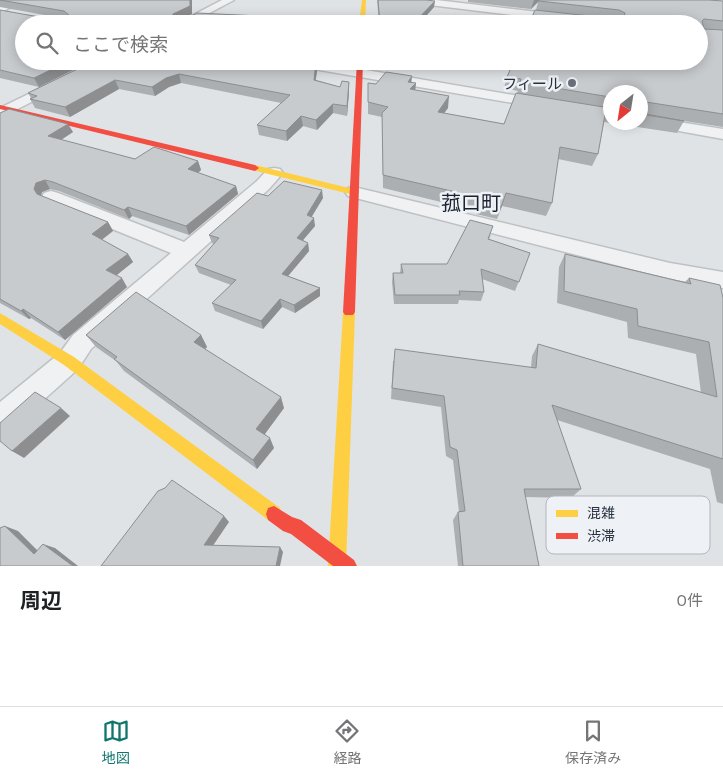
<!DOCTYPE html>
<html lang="ja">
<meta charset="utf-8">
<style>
:root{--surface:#fff;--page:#f6f6f6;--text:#202124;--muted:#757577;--line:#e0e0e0;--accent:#0f766e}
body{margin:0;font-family:Commissioner,"Noto Sans JP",sans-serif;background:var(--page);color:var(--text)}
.compass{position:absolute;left:603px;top:85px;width:45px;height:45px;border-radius:50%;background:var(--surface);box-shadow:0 2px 12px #0003;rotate:210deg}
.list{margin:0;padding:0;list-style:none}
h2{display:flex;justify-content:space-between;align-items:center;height:65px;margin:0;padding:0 20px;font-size:21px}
h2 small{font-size:16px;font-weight:400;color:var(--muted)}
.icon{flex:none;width:28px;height:28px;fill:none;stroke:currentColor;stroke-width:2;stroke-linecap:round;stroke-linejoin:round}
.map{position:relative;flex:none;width:723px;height:566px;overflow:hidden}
.search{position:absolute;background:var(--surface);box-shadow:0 2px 12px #0003;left:15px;right:15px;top:15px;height:55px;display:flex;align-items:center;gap:12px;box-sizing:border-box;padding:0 18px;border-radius:28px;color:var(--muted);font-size:19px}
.sheet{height:140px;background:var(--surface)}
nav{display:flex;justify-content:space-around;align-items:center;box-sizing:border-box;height:70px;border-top:1px solid var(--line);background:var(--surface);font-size:14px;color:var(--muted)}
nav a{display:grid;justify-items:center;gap:2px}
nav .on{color:var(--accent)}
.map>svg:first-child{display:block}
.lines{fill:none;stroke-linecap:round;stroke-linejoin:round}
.street-casing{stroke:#bec1c4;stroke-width:3}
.street{fill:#f0f1f2;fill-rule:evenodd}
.slow{fill:#ffcf43;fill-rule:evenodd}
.jam{fill:#f24e42;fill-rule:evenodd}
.wall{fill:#acafb1;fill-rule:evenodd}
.shaded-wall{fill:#8c8e90}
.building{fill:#c8cbce;stroke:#8c8e90}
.poi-dot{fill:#686f79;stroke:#eef1f5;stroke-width:2}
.labels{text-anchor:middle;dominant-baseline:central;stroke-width:5;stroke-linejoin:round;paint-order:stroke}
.far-poi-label{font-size:15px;fill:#27313f;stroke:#eef1f5;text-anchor:end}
.quarter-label{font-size:20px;fill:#1a222f;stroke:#eef1f5}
.key{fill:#eef1f5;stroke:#b2b7be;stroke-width:1}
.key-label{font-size:14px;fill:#27313f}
</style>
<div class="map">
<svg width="723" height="566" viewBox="0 0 723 566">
<rect width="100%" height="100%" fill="#e0e3e6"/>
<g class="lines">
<g class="street-casing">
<g id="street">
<polygon points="12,0 24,0 0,13 0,6"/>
<polygon points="222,0 234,0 189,24 176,24"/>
<polygon points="408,0 436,0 615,21 620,24 587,24 413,3"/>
<polygon points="96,61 112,61 0,118 0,108"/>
<polygon points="284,61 313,61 543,100 550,104 543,108 290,65"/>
<polygon points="640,116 723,129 723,139 635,123 640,122"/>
<polygon points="274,168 280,169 283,173 269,189 91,349 78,369 10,430 0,434 0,402 60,353 73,335 171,253 44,201 42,197 44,193 51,191 58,193 184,242 257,181 268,169"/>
<polygon points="354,187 670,263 723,272 723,288 670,279 348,196 345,192 348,188"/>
</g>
</g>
<use href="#street" class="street"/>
<g class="slow">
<polygon points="362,0 366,0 365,24 359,24"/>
<polygon points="255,165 357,190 359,192 354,195 252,170 251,168"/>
<polygon points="349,307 353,309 355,312 346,566 328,566 343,312 345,309"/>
<polygon points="0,313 74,357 280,508 282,514 280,520 274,522 268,520 64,365 0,324"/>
</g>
<g class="jam">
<polygon points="357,61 363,61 355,312 353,315 345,315 343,312"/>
<polygon points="0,105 255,165 259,168 255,171 0,109"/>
<polygon points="274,506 292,517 301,520 354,560 357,566 333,566 291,534 283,531 268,520 266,514 268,508"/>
</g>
</g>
<g class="wall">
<polygon points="0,0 192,14 184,18 323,19 24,24 91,61 39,87 0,78 0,10 45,18 61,18 0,7"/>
<polygon points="377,0 426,0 434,7 419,24 379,24"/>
<path d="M 468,0 L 709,0 L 723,1 L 723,127 L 684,121 L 677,133 L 604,122 L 598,154 L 592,166 L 558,159 L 552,203 L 546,216 L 502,206 L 497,219 L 476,214 L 477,211 L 470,209 L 383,188 L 382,117 L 368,114 L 368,83 L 376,84 L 412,82 L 415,90 L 448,108 L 444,113 L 504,124 L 518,91 L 504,88 L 507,77 L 529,24 L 536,10 L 538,2 L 531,9 L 468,2 ZM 610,92 L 640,92 L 640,122 L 610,122 Z"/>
<polygon points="94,61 317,71 316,80 340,87 349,82 349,92 347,116 333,113 317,130 303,126 287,141 259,135 257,125 281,103 181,83 169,87 155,96 119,89 70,117 35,108 30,99 31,98 28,93"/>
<polygon points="0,113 73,132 61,140 135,159 198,161 201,170 198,173 236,186 238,194 189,235 132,216 129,219 59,191 50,189 42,192 41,196 108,222 113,231 102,240 128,254 133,262 116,275 127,287 65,340 31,318 29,319 0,303"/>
<polygon points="268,196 323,198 311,217 315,226 303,240 308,243 309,251 288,276 320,288 320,296 295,313 282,307 263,329 215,311 212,303 231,285 199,273 195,265 214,244 212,243 209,235"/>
<polygon points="491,235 489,239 530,253 515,291 482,279 484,292 481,301 459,300 458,304 394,304 392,282 393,273 400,273 401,264 447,264"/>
<polygon points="565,254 685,282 689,278 723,298 723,504 717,502 710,469 557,420 581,489 571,498 525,497 539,566 458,566 453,520 458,512 459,512 453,460 446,456 441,407 391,399 393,361 531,367 532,356 538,344 701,393 696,354 628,338 627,322 557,303 559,267"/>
<polygon points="86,335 201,335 207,347 205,349 284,408 265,434 274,448 257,469 124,371 116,361 96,347"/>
</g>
<g class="shaded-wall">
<polygon points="190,0 192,0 192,14 175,22 172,17 173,14"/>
<polygon points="534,0 540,0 531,9"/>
<polygon points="435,1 434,7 419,24 413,24"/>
<polygon points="69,61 91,61 39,87 34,78"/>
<polygon points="316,63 317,71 314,89 314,80"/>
<polygon points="179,74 181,83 169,87 155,96 152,87 166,78"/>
<polygon points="412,76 411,87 416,83 415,94 409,100 408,82"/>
<polygon points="115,80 119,89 70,117 65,107"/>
<polygon points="349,82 349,92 347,116 347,106"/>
<polygon points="449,96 448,108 436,124 438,112"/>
<polygon points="333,104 333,113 317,130 316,120"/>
<polygon points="301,116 303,126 287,141 286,131"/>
<polygon points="68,124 73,132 53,145 48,136"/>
<polygon points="198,161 201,170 191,178 188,169"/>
<polygon points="45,180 50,189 42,192 40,198 34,189 36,183"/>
<polygon points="236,186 238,194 189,235 186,226"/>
<polygon points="322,190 323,198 308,223 307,215"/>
<polygon points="506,193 502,206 497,219 501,207"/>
<polygon points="128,207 132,216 129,219 124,210"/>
<polygon points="314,218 315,226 298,246 297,238"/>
<polygon points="108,222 113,231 97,243 92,234"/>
<polygon points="308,243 309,251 283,282 282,274"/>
<polygon points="128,254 133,262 112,279 106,270"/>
<polygon points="122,278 127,287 65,340 58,332"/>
<polygon points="320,288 320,296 295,313 294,305"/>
<polygon points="280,299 282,307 263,329 261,321"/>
<polygon points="23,309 31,318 29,319 21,311"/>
<polygon points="201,335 207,347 200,354 194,342"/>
<polygon points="281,397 284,408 261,439 256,429"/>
<polygon points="61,408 70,416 24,458 12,451"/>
<polygon points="270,438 274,448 257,469 253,460"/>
<polygon points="224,516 229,522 210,550 204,545"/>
<polygon points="5,526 18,531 46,559 34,554"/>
<polygon points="43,544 55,548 78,566 73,566"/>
<polygon points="280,547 283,552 280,566 276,566"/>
</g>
<g class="building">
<polygon points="0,0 190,0 190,6 173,14 172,17 187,18 197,13 323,19 322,24 24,24 24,61 69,61 34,78 0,70 0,10 45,18 68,18 70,16 64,11"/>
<polygon points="378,0 426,0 435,1 413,24 380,24"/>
<polygon points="539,0 709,0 723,1 723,21 704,19 702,21 704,29 723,30 723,114 646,102 644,109 640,110 640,92 610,92 610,97 520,82 521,79 507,77 514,61 699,61 699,24 529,24 535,10 590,16 624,16 625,13 619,10 539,1"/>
<polygon points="94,61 308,61 316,63 314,80 340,87 342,81 349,82 347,106 333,104 316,120 301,116 286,131 257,125 290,95 179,74 166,78 152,87 115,80 65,107 30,99 37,96 28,93"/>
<polygon points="386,72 412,76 408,82 416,83 410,89 449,96 438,112 504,124 516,93 610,108 610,110 606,109 598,154 560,147 552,203 506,193 501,207 479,202 480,199 473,196 383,175 382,113 388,107 368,102 368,83 376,84"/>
<polygon points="9,109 68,124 48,136 135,159 154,147 198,161 188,169 236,186 186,226 128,207 124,210 53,182 45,180 36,183 34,189 37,194 108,222 92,234 128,254 106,270 122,278 58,332 23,309 21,311 0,299 0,113"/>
<polygon points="640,113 684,121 640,114"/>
<polygon points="284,181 322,190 307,215 314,218 297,238 308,243 282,274 320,288 294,305 280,299 261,321 212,303 236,280 195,265 219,238 209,235 257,193 268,196"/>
<polygon points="470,220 493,226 488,239 530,253 519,282 481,269 484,292 459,291 460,295 395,295 393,273 403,273 401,264 447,264"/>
<polygon points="565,254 691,284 689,278 720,285 723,298 723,459 552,405 581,489 524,489 539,566 463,566 458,512 465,511 457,450 450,447 444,396 392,388 395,349 536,368 538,344 717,397 709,342 638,326 637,309 564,291"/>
<polygon points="136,292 201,335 194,342 281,397 256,429 270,438 253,460 114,359 117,357 86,335"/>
<polygon points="35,392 61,408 12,451 0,441 0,423"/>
<polygon points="172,480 224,516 204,545 280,547 276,566 101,566 158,491 165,488"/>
<polygon points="5,526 34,554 43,544 73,566 0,566 0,528"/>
</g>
<circle class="poi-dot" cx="572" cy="83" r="5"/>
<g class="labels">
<g class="far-poi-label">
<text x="562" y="83">フィール</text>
</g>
<g class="quarter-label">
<text x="471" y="202">菰口町</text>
</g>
</g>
<rect x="546" y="496" width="164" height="58" rx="8" class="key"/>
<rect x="556" y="510" width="22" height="7" fill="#ffcf43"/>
<rect x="556" y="533" width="22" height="6" fill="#f24e42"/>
<g class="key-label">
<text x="587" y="518">混雑</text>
<text x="587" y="541">渋滞</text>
</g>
</svg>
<svg class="compass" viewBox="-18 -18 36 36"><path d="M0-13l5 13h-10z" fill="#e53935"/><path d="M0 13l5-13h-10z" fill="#757577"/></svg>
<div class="search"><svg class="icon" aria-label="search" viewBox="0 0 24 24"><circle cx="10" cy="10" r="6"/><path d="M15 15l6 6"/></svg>ここで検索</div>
</div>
<section class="sheet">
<h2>周辺<small>0件</small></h2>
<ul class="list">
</ul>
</section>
<nav>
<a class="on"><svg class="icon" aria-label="map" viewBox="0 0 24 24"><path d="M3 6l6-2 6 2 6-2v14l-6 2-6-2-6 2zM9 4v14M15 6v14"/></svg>地図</a>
<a><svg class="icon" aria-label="directions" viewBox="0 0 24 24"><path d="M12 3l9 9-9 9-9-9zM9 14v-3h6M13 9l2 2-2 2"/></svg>経路</a>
<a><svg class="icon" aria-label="saved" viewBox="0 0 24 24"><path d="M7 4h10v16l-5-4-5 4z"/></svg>保存済み</a>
</nav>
